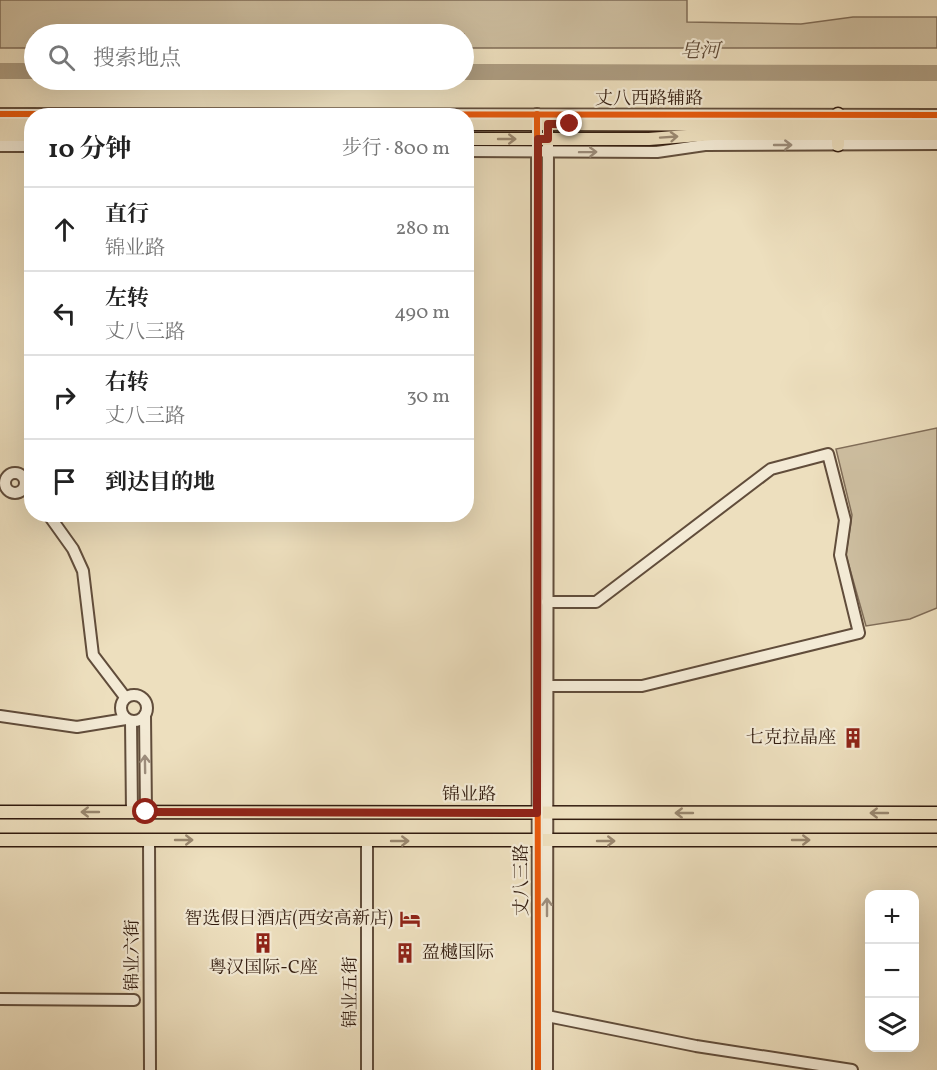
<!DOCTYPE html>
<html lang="zh">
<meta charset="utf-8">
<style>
:root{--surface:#fff;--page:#f2f2f2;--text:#222;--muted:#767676;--line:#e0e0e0}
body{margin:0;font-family:Vollkorn,"Noto Serif SC",serif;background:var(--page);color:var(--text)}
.controls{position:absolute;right:18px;bottom:18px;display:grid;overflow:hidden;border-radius:12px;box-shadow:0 6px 24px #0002}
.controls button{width:54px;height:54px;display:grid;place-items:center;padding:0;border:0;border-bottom:2px solid var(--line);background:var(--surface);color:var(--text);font:30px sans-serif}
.stop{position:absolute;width:18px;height:18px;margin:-14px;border:4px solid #8f2418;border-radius:50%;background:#fff}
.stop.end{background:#8f2418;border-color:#fff;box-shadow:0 2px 6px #0008}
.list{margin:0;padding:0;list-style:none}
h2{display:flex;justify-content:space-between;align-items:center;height:78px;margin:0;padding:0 24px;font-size:26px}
h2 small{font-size:20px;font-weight:400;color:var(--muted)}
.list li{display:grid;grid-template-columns:39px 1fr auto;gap:18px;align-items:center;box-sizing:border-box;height:84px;padding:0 24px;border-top:2px solid var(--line)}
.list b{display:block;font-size:22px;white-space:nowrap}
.list p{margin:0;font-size:20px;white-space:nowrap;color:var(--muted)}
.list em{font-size:20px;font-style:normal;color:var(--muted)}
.icon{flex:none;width:33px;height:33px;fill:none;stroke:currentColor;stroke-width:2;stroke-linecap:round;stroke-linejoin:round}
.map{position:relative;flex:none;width:937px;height:1070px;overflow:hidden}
.search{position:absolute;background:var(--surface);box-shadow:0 6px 24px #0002;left:24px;top:24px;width:450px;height:66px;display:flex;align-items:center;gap:15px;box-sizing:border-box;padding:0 21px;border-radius:33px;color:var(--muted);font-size:22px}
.panel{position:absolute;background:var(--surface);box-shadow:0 6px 24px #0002;left:24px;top:108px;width:450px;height:414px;border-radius:24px}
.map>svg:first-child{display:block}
.green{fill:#cdbea0;stroke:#806d58;stroke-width:1.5}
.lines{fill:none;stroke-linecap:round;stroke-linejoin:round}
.river{stroke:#ad9d82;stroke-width:16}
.minor-casing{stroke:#614d3b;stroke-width:14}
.major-casing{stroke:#321c0f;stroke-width:15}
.minor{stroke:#f3ead5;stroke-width:10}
.major{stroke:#eddfbe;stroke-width:12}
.cycleway-casing{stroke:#f3ead5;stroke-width:10}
.cycleway{stroke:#e8590c;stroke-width:6}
.oneway{stroke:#99876f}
.oneway2{stroke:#9c8d7c}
.route{stroke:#8f2418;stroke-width:8}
.labels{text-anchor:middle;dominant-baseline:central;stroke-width:4.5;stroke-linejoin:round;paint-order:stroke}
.street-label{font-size:18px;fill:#321c0f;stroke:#f3ead5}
.poi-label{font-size:18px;fill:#321c0f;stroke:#f3ead5;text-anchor:end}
.water-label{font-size:20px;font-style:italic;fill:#5d4937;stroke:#f3ead5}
</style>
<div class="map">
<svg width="937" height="1070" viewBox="0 0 937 1070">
<rect width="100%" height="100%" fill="#eddfbe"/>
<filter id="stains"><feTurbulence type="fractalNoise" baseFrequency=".00333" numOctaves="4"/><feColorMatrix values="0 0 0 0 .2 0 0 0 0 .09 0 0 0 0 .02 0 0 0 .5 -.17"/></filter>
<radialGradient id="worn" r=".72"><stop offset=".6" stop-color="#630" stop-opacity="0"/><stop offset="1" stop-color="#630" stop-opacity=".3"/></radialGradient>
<g class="green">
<polygon points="0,0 687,0 687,22 801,24 853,17 937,17 937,48 464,48 464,34 34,34 34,48 0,48"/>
<polygon points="937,428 937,608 910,619 866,626 846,555 852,515 836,449"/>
</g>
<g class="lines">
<g class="river">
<polyline points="0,71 34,71"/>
<polyline points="464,72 937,73"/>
</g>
<g class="minor-casing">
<g id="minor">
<polyline points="0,114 937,115"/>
<polyline points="537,114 538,1070"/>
<polyline points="0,146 32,146"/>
<polyline points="466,151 657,152 705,145 937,144"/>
<circle cx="15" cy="483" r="10"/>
<polyline points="48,514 73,549 83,571 93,655 125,697"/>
<polyline points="547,602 596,602 771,469 828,454 845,520 840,555 859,633 642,686 548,686"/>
<circle cx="134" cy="708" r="13"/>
<polyline points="145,715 146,812"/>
<polyline points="0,716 77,727 126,719"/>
<polyline points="131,721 132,812"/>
<polyline points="149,840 150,1070"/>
<polyline points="0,999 134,1000"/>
<polyline points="547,1016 696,1046 852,1070"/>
<polyline points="367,1070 367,841"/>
<polyline points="547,1070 548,124"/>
</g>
</g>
<g class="major-casing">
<g id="major">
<polyline points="466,124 937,125"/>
<polyline points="0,125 32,125"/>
<polyline points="0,135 32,135"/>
<polyline points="466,139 649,139 713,134 937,134"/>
<polyline points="838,145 838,114"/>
<polyline points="0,812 937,813"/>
<polyline points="0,840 937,840"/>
</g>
</g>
<use href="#minor" class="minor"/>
<use href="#major" class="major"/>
<g class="cycleway-casing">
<g id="cycleway">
<polyline points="0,114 937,115"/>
<polyline points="537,114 538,1070"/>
</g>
</g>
<use href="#cycleway" class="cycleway"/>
</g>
<defs><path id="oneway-shaft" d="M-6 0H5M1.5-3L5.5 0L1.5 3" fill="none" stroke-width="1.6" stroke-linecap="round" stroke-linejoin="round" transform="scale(1.5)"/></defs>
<g class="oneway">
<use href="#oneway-shaft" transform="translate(669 137) rotate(-4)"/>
<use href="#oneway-shaft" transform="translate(507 139)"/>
<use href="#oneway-shaft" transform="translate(90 812) rotate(180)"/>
<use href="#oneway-shaft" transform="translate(684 813) rotate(180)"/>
<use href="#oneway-shaft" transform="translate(879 813) rotate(180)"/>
<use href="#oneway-shaft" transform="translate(184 840)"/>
<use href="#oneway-shaft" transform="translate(801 840)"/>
<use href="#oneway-shaft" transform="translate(400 841)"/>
<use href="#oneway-shaft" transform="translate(606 841)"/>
</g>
<g class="oneway2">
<use href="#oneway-shaft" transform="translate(783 145)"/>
<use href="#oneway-shaft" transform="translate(588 152) rotate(-1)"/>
<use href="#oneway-shaft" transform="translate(145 764) rotate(-91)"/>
<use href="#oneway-shaft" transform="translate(547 907) rotate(-90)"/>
</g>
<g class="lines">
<polyline class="route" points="146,812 537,813 538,139 548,139 548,124 570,124"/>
</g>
<defs>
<g id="building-bare" transform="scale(1.62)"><path d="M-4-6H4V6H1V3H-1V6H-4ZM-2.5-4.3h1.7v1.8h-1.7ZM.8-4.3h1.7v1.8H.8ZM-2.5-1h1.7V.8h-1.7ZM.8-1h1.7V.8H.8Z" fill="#8f2418" stroke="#f3ead5" stroke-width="2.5" paint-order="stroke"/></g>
<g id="hotel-bare" transform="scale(1.62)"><path d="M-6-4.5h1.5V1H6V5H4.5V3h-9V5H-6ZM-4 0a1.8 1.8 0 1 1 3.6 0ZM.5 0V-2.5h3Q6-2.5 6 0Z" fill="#8f2418" stroke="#f3ead5" stroke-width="2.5" paint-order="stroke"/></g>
</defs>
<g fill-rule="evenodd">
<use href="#building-bare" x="853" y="738"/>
<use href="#hotel-bare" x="410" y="919"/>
<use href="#building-bare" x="263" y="943"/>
<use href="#building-bare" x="405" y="953"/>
</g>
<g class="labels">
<g class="street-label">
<text x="649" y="99">丈八西路辅路</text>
<text x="469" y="795">锦业路</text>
<text transform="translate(522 880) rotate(-90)">丈八三路</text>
<text transform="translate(133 955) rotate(-90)">锦业六街</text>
<text transform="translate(351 992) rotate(-90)">锦业五街</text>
</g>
<g class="poi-label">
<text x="836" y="738">七克拉晶座</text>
<text x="393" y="919">智选假日酒店(西安高新店)</text>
<text x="422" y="953" text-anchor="start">盈樾国际</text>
<text x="263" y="968" text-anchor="middle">粤汉国际-C座</text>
</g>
<g class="water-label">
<text x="700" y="52">皂河</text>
</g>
</g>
<rect width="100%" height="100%" filter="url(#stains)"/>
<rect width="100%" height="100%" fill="url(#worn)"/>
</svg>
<div class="controls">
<button>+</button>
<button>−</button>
<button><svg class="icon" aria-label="layers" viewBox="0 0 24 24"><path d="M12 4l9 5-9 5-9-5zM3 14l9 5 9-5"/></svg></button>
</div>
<div class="stop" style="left:146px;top:812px"></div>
<div class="stop end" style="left:570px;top:124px"></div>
<div class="search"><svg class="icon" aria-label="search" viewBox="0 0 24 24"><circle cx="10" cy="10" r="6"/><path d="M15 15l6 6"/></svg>搜索地点</div>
<section class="panel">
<h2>10 分钟<small>步行 · 800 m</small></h2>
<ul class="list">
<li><svg class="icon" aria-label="ahead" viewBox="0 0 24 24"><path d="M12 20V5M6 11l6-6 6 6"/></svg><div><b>直行</b><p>锦业路</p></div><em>280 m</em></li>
<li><svg class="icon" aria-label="left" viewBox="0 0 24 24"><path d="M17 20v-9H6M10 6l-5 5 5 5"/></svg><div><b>左转</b><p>丈八三路</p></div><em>490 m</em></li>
<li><svg class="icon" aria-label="right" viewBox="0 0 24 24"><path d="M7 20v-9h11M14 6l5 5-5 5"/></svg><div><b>右转</b><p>丈八三路</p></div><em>30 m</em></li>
<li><svg class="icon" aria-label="arrive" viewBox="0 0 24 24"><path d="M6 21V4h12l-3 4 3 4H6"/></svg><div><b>到达目的地</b></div></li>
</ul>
</section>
</div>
